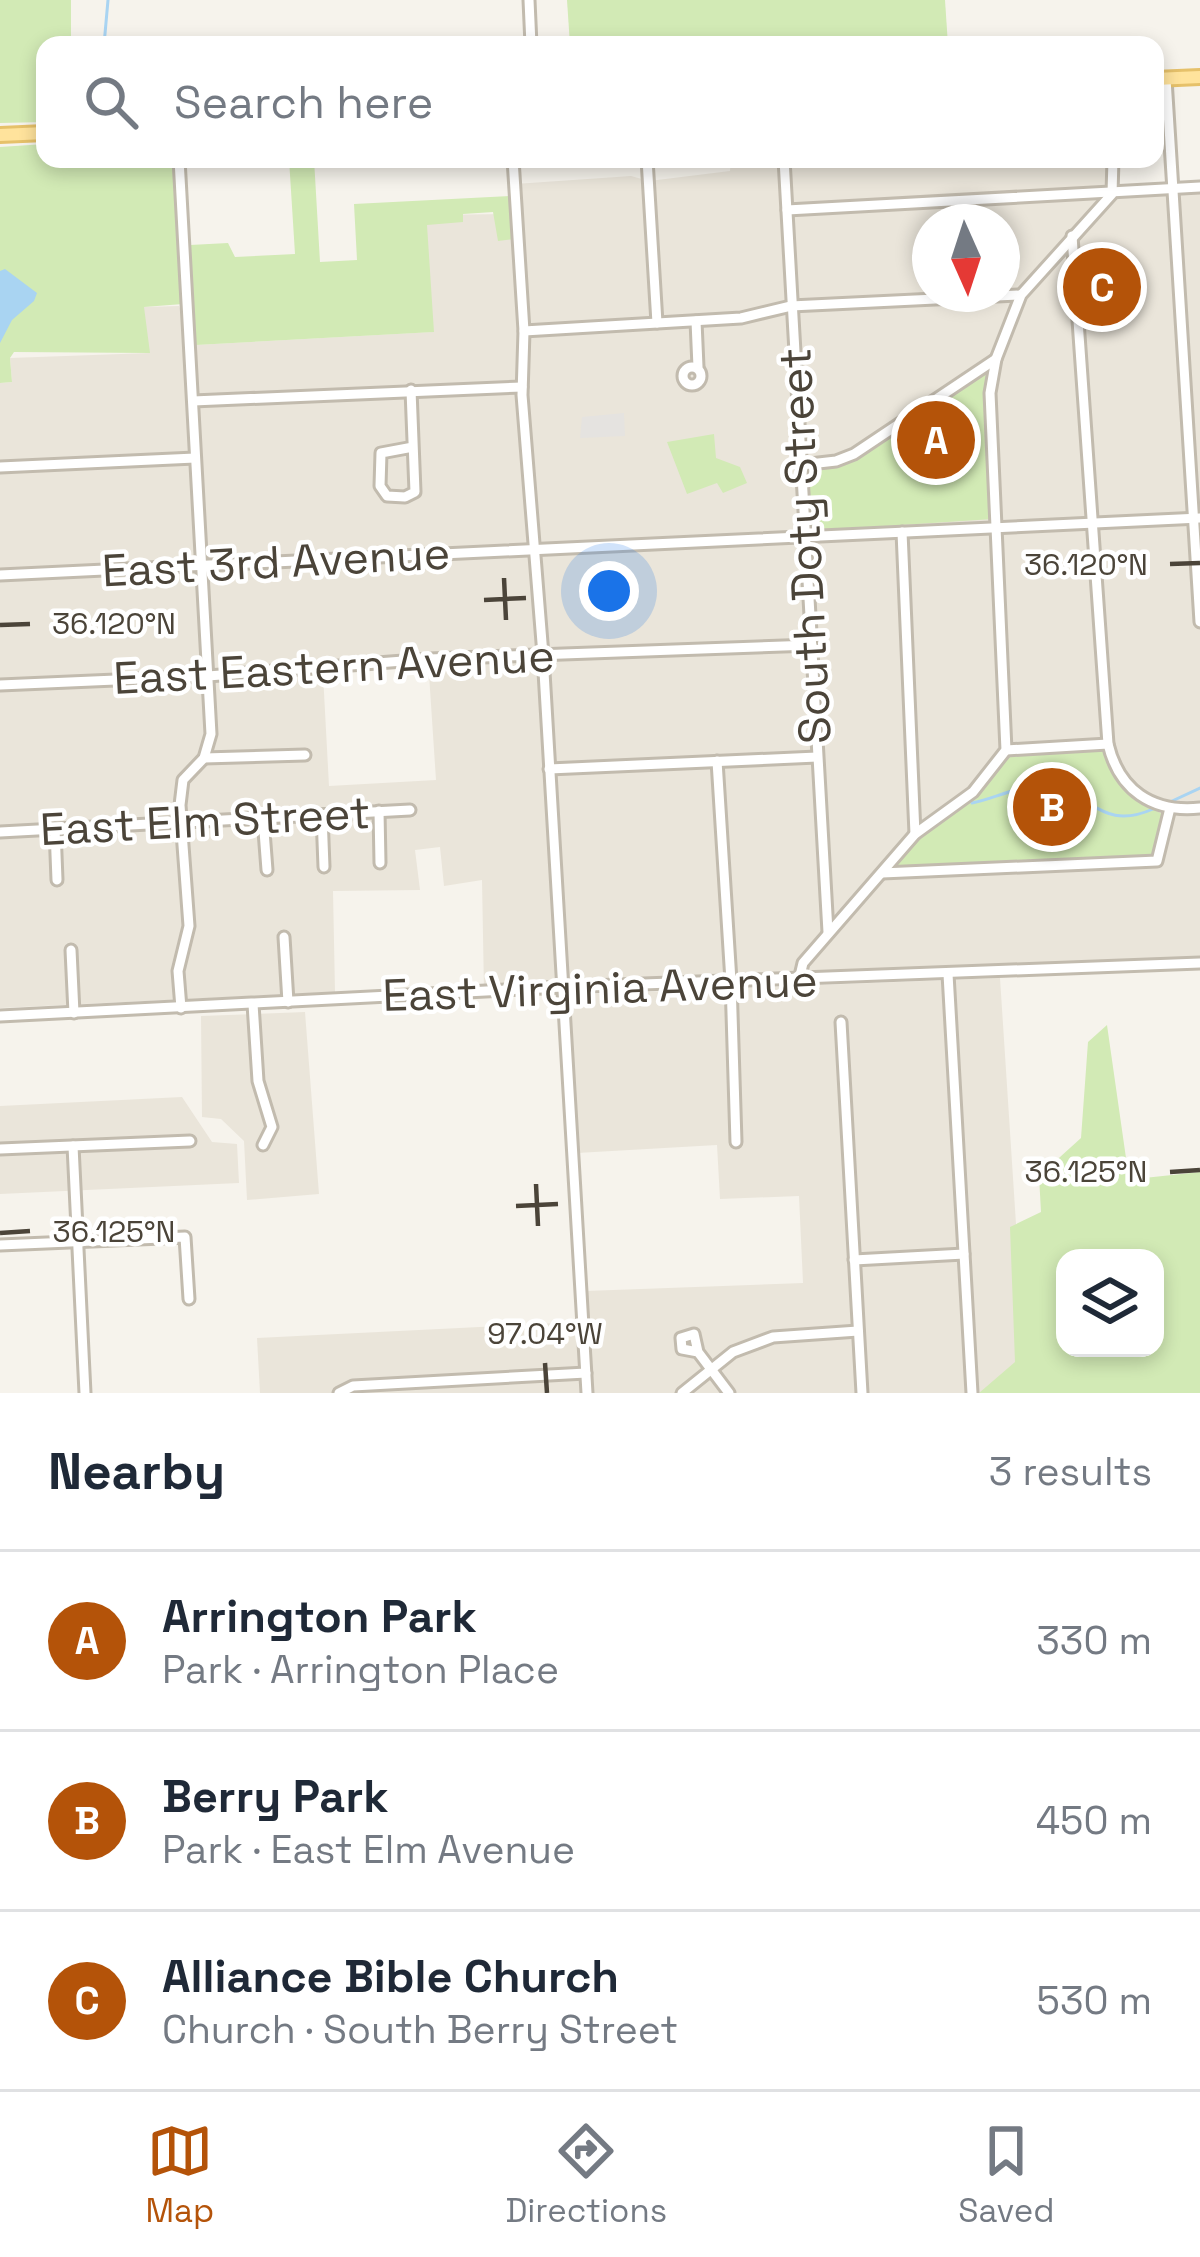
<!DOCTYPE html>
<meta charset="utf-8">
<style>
:root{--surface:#fff;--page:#f6f6f7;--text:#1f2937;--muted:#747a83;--line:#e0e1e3;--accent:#b45309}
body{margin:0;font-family:"Space Grotesk",sans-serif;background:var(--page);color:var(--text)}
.controls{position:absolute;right:36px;bottom:36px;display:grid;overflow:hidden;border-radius:24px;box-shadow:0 6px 18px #0003}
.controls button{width:108px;height:108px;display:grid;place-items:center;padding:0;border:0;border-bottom:3px solid var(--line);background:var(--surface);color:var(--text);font:60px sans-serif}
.compass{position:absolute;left:912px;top:204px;width:108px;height:108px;border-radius:50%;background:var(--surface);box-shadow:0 6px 18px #0003;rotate:177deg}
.you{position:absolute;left:609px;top:591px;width:42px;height:42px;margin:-30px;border:9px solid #fff;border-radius:50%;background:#1a73e8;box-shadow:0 0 0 18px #1a73e833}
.badge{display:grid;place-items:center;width:78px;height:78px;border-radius:50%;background:var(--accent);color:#fff;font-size:39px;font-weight:700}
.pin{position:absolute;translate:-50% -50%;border:6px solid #fff;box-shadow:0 3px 12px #0006}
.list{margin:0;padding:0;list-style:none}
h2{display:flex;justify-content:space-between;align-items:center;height:156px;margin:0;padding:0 48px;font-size:51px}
h2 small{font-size:39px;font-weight:400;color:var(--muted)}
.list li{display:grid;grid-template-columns:78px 1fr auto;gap:36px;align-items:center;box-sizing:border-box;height:180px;padding:0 48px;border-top:3px solid var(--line)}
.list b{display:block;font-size:45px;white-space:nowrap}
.list p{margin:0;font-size:39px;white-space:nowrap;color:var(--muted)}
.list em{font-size:39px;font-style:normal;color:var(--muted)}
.icon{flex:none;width:66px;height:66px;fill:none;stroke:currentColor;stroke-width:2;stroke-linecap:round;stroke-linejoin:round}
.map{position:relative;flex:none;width:1200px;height:1393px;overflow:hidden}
.search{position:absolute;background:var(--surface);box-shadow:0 6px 18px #0003;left:36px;right:36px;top:36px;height:132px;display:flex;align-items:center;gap:30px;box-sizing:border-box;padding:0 42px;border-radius:24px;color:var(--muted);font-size:45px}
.sheet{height:696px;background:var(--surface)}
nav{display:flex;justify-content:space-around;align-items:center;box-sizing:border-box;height:168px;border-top:3px solid var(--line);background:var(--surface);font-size:33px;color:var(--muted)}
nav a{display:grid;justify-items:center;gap:6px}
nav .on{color:var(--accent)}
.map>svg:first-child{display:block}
.residential{fill:#eae5da;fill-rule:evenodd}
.green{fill:#d2eab5;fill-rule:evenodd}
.parking{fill:#e5e3e0}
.water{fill:#a9d4f2}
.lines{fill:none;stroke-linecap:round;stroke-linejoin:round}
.stream{stroke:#a9d4f2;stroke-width:3}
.minor-casing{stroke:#c2bbae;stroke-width:15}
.major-casing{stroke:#e6c16a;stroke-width:18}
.minor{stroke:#fff;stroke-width:9}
.major{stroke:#ffe39c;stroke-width:12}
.ticks{fill:none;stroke:#4b4439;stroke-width:4.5}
.labels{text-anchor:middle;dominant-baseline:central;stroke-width:9;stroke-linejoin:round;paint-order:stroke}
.street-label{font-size:45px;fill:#4b4439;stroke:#fff}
.ticks-label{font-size:30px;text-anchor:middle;fill:#4b4439;stroke:#fff;stroke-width:9;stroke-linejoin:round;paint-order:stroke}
</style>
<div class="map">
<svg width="1200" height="1393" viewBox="0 0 1200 1393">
<rect width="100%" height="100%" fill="#f6f3ec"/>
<g class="residential">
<path d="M 731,159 L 1113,159 L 1112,193 L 1200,188 L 1200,963 L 484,991 L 482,880 L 444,886 L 440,847 L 415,850 L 420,890 L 333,891 L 335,992 L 0,1008 L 0,689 L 323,674 L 329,786 L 436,780 L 428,659 L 0,679 L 0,383 L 12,382 L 10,358 L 149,353 L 143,307 L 179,306 L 196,345 L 433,332 L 424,215 L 516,214 L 515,184 L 631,176 L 649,181 L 730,171 ZM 930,222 L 1002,222 L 1002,294 L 930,294 Z"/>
<polygon points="1000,978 1027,1393 592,1393 586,1291 803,1283 799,1196 720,1199 717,1145 577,1153 568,995"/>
<polygon points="305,1012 319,1194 247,1200 244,1141 221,1119 202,1117 201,1016"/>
<polygon points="182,1097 212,1142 237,1144 239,1183 0,1194 0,1106"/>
<polygon points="578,1322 582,1393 260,1393 257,1338"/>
</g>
<g class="green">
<polygon points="0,0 71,0 71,45 45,45 45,122 0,123"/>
<polygon points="567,0 945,0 948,45 570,45"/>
<polygon points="45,144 45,159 174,159 183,304 144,307 150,353 14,352 10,358 12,382 0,383 0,147"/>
<polygon points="289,159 314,159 320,262 357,260 354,204 512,196 514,239 498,241 493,212 463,214 463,222 427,225 434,332 196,345 190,245 228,243 235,257 295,254"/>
<polygon points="984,371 989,375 993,519 810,531 806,474 811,467 836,465"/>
<polygon points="714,434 716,458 740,467 747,483 723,493 717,483 687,494 667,442"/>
<path d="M 1103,749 C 1110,783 1135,800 1164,815 L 1155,856 L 901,873 L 885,870 L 916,837 L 976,792 L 1008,754 Z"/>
<path d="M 1107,1025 L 1126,1158 L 1144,1178 L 1200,1172 L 1200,1393 L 979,1393 L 1015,1362 L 1010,1227 L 1041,1212 L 1039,1176 L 1081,1138 L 1088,1042 ZM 1065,1258 L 1155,1258 L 1155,1348 L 1065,1348 Z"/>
</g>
<polygon class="parking" points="624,413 625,436 580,438 582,417"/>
<polygon class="water" points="5,269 37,293 34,301 12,320 0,343 0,271"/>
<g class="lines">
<g class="stream">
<polyline points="104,45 108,0"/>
<polyline points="1170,802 1200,788"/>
<path d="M 972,803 C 997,798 1020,784 1046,787 C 1092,792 1101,832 1153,809"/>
</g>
<g class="minor-casing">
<g id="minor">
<polyline points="529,0 531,45"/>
<polyline points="1166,79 1200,622"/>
<polyline points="179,159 211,734 204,758 183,780 180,805 189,926 178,971 181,1008"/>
<polyline points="513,159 524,331 522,395 543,655 587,1393"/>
<polyline points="647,159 657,323"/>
<polyline points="784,159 828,932"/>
<polyline points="787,210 1200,187"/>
<path d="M 1072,236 L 1108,744 C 1119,790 1152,813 1200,808"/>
<polyline points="696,321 698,367"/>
<polyline points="524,331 741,318 791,306 1020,295"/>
<circle cx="692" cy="376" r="9"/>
<polyline points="411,390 415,492 405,497 387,496 380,486 381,453 413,447"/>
<polyline points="193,401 522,387"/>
<polyline points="801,465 836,461 854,454 996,359"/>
<polyline points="0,467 195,458"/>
<polyline points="902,532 915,834"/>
<polyline points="0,575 1200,518"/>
<polyline points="0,685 208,676 429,659 812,645"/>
<polyline points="1006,750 1108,744"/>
<polyline points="204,758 305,755"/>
<polyline points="717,761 731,981 736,1142"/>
<polyline points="549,769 817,757"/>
<polyline points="379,811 380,863"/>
<polyline points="322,815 324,867"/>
<polyline points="263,818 267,870"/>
<polyline points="55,829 57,880"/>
<polyline points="0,832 410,810"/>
<polyline points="882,873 1157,861 1170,808"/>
<polyline points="284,937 288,1002"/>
<polyline points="71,950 74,1013"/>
<polyline points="948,974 972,1393"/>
<polyline points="799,980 803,963 915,834 973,792 1006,750 990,393 996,359 1021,295 1112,194 1113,159"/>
<polyline points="253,1004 258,1081 272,1127 263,1145"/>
<polyline points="0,1016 563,987 1200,963"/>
<polyline points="841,1022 862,1393"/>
<polyline points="73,1146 85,1393"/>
<polyline points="0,1149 190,1141"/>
<polyline points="0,1245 185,1237 189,1299"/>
<polyline points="854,1260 964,1254"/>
<polyline points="698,1352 682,1349 681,1338 694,1334 698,1352 729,1393"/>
<polyline points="339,1393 353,1386 586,1373"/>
<polyline points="682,1393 733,1352 773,1337 858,1331"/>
</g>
</g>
<g class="major-casing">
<g id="major">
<polyline points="1155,79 1200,77"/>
<polyline points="0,135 45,133"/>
</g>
</g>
<use href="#minor" class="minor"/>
<use href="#major" class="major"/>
</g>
<path class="ticks" d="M 1170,564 L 1200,563M 504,578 L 506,620M 484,600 L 526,598M 0,625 L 30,624M 1170,1172 L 1200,1170M 536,1184 L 538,1226M 516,1206 L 558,1204M 0,1233 L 30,1231M 545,1363 L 547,1393"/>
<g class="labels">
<g class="street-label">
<text transform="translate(805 546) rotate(-93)">South Doty Street</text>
<text transform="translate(276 562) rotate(-3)">East 3rd Avenue</text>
<text transform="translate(334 667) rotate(-3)">East Eastern Avenue</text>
<text transform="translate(205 821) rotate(-3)">East Elm Street</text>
<text transform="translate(600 988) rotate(-2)">East Virginia Avenue</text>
</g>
</g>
<g class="ticks-label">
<text x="1086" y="575">36.120°N</text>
<text x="114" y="634">36.120°N</text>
<text x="1086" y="1182">36.125°N</text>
<text x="114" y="1242">36.125°N</text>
<text x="545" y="1344">97.04°W</text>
</g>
</svg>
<div class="controls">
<button><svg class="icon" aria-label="layers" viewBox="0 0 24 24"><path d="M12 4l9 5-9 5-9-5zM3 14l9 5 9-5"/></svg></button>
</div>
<svg class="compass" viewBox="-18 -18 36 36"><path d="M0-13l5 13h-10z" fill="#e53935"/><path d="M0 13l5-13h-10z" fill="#747a83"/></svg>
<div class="you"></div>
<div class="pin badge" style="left:936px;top:440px">A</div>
<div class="pin badge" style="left:1052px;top:807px">B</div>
<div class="pin badge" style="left:1102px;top:287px">C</div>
<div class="search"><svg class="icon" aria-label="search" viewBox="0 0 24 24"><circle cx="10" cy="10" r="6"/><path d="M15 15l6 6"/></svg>Search here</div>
</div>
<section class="sheet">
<h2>Nearby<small>3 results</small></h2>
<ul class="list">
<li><span class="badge">A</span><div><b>Arrington Park</b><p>Park · Arrington Place</p></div><em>330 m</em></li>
<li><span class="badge">B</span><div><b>Berry Park</b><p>Park · East Elm Avenue</p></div><em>450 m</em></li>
<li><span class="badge">C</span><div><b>Alliance Bible Church</b><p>Church · South Berry Street</p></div><em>530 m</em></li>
</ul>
</section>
<nav>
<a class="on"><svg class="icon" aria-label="map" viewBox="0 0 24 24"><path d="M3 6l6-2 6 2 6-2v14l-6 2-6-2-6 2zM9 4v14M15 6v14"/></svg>Map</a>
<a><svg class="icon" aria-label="directions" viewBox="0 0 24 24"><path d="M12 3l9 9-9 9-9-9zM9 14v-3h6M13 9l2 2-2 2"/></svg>Directions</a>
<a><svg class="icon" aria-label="saved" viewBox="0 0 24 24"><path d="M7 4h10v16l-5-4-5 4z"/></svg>Saved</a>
</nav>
